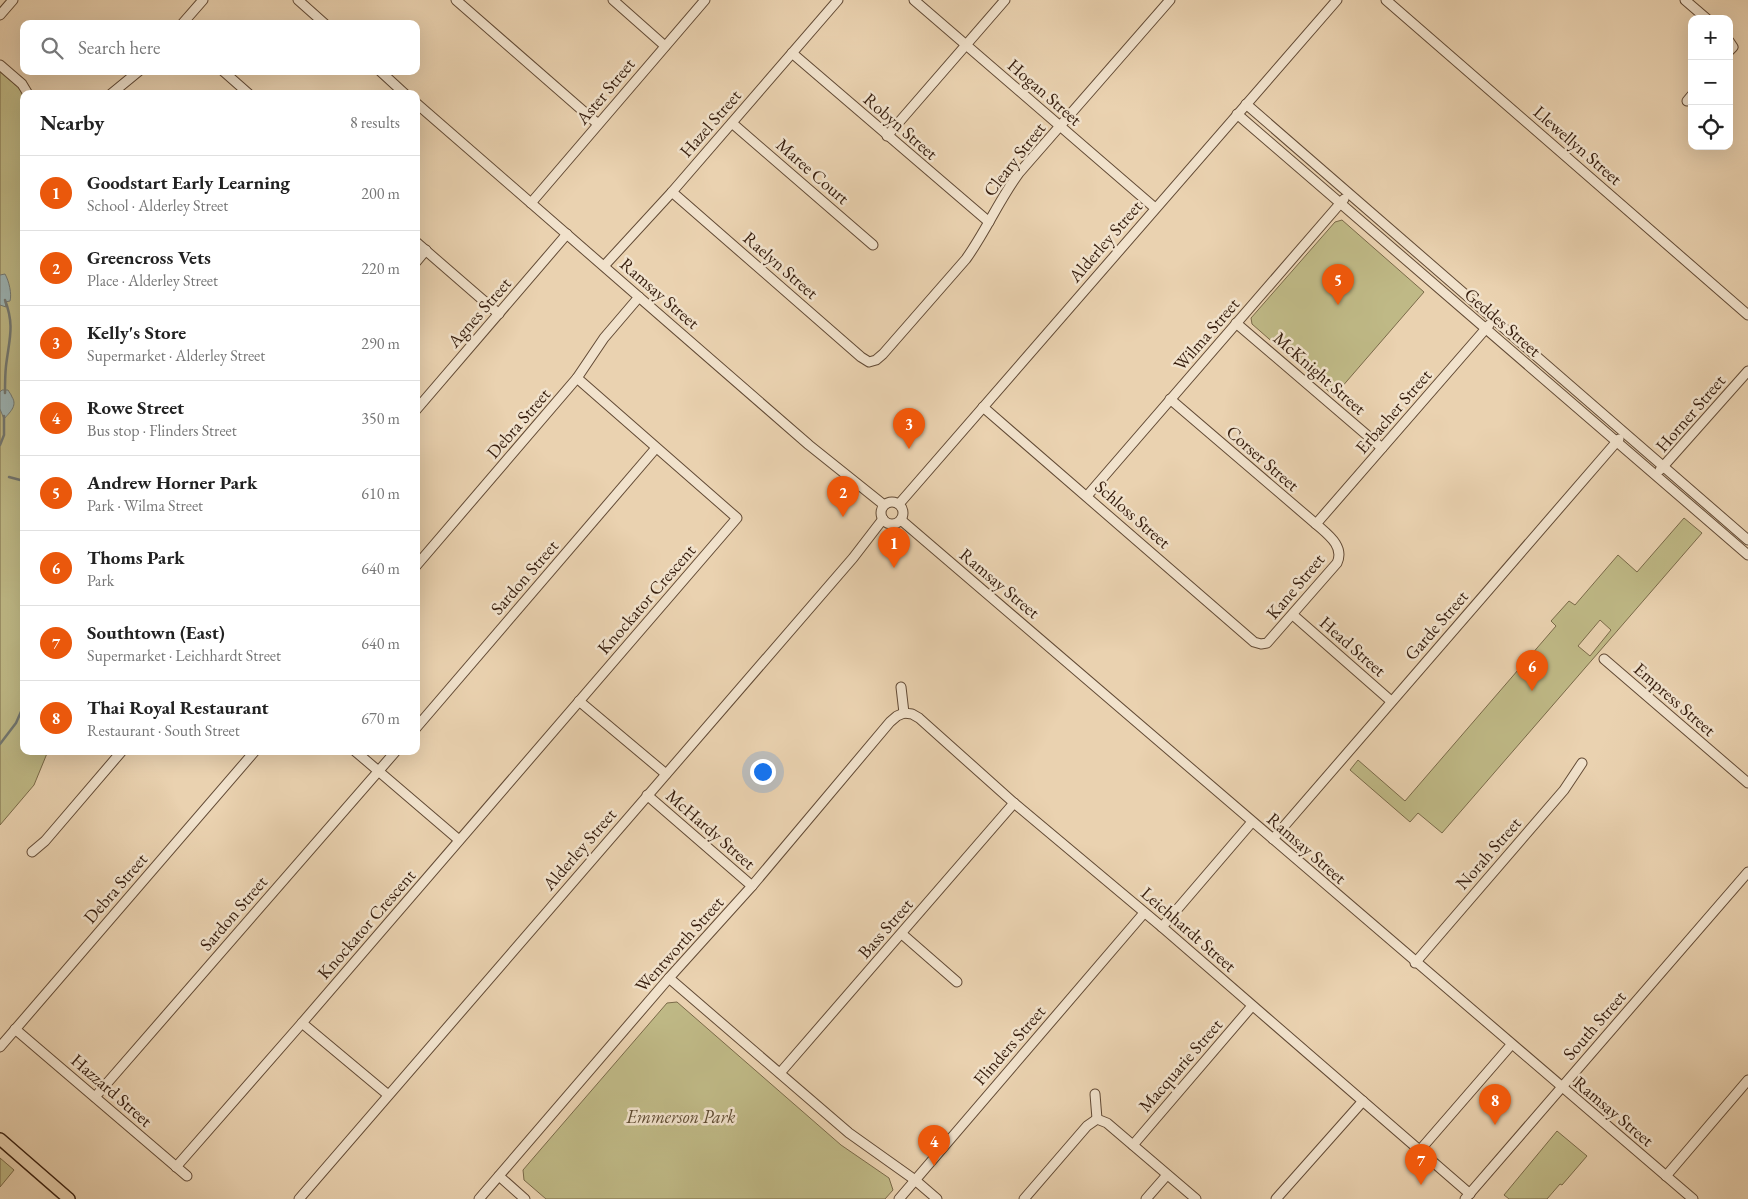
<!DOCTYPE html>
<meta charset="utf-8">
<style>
:root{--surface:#fff;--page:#f2f2f2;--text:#222;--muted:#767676;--line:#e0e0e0;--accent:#ea580c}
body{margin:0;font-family:"EB Garamond",serif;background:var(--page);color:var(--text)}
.controls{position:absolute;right:15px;top:15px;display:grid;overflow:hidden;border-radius:10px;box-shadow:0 5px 20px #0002}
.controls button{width:45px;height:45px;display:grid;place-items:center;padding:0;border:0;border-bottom:1px solid var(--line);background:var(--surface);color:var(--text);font:25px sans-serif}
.you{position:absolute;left:762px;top:771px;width:18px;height:18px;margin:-12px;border:4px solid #fff;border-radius:50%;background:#1a73e8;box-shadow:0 0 0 8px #1a73e833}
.badge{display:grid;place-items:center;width:32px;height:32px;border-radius:50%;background:var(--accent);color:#fff;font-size:16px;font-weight:700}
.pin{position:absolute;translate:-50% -41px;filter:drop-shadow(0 1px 2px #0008)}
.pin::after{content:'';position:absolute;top:26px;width:18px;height:15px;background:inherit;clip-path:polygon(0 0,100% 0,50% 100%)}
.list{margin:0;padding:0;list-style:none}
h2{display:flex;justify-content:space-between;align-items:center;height:65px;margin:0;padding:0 20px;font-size:21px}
h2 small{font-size:16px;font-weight:400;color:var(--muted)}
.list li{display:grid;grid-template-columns:32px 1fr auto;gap:15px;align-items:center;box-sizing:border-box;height:75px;padding:0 20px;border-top:1px solid var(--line)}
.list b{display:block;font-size:19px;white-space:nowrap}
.list p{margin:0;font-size:16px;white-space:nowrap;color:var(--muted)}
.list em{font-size:16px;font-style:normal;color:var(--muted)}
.icon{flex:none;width:28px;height:28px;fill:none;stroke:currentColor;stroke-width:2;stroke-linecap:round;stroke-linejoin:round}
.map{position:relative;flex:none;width:1748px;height:1199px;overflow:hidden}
.search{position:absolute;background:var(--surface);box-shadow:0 5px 20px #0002;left:20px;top:20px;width:400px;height:55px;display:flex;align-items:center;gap:12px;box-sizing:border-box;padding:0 18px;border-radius:10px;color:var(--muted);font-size:19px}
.panel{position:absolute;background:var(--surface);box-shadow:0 5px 20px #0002;left:20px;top:90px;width:400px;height:665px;border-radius:10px}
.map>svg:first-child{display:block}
.green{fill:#bfb986;stroke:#7a6a49;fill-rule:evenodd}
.water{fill:#9cb5b6;stroke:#737872}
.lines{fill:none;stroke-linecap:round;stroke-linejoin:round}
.stream{stroke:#737872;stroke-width:2.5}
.minor-casing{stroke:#624a35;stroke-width:11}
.major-casing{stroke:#351c0c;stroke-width:14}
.minor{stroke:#f1e2cc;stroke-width:9}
.major{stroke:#ead2b0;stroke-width:11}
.labels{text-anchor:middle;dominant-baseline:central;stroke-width:5;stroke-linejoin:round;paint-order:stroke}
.street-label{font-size:18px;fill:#351c0c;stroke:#f1e2cc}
.park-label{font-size:18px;font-style:italic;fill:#5e4b31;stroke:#f1e2cc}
</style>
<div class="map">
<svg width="1748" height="1199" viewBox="0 0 1748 1199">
<rect width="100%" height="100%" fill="#ead2b0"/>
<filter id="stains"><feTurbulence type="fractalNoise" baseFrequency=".004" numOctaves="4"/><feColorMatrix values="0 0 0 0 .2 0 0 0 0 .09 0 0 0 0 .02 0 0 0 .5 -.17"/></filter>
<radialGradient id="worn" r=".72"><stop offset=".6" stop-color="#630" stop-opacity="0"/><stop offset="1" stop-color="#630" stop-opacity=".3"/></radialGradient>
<g class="green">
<polygon points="0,72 18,87 24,95 24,751 48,751 34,785 0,825"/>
<polygon points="1342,220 1424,292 1334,396 1252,324 1251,318 1335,222"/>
<path d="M 1684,518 L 1702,533 L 1442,833 L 1418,813 L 1410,822 L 1350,770 L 1358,760 L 1405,801 L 1556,626 L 1551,621 L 1569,601 L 1575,605 L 1618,555 L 1637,572 ZM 1600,620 L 1611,630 L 1590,656 L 1578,646 Z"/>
<polygon points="677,1002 841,1145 889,1178 893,1190 885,1199 546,1199 524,1180 523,1170 541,1149 667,1003"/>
<polygon points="1557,1131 1587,1156 1562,1185 1560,1184 1547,1199 1509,1199 1504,1195"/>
<polygon points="0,1158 14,1170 0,1187"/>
</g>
<g class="water">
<path d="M 5,274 C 9,281 12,294 10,301 L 5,302 L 6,307 L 0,305 L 0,275 Z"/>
<path d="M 2,390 L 8,390 C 9,392 11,394 12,397 C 18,406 9,413 4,419 L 0,409 L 0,392 Z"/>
</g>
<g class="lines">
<g class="stream">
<path d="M 5,393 C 5,384 5,375 6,366 C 9,340 15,326 5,300"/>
<polyline points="0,445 4,435 4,416"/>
<polyline points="9,477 24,481"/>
<polyline points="0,744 16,723 24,705"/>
</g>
<g class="minor-casing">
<g id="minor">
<polyline points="298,0 325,24"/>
<polyline points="456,0 598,124"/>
<polyline points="613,0 665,46"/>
<polyline points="914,0 1155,208"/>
<polyline points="1386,0 1748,315"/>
<polyline points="1685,0 1707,19"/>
<polyline points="0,15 13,0"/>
<polyline points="182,24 203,0"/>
<polyline points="1729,41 1733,47 1729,51"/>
<polyline points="792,53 989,222"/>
<polyline points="0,65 22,84 28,94"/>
<polyline points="223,71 249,94"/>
<polyline points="380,71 405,94"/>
<polyline points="111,94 139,71"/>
<polyline points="1687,101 1692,95"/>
<polyline points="416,103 809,445 884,505"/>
<polyline points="1246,104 1748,540"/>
<polyline points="1237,114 1748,555"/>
<polyline points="732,123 873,245"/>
<polyline points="887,136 1005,0"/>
<path d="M 672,192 L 861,357 L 869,362 L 876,360 L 883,354 L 966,259 C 986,231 999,200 1019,173 L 1170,0"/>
<polyline points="531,203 705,0"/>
<polyline points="416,242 499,314"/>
<polyline points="416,262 426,250"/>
<polyline points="604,266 672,192 838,0"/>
<polyline points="1236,323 1382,448"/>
<path d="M 983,407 L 1254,642 L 1261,644 L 1267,643 L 1337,563 C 1345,546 1327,534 1316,524 L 1170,399"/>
<polyline points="416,410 567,234"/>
<polyline points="1660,470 1748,371"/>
<polyline points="1087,496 1344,199"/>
<circle cx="892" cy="513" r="11"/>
<polyline points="899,504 1337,0"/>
<polyline points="901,520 1693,1199"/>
<polyline points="1316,524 1489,325"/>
<polyline points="416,566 577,378 604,338 639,297"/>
<polyline points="1293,615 1391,701"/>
<polyline points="1604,659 1748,783"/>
<polyline points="901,687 904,713 912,714 919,718 1014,803 1162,927 1470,1194"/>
<polyline points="579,701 666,774"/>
<polyline points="416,728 656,448"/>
<polyline points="355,751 459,840"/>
<polyline points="647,795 752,886"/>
<polyline points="1273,839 1619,439"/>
<polyline points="32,852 45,841 122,751"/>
<polyline points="1162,927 1252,822"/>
<polyline points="902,934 957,982"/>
<polyline points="1415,963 1564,790 1582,763"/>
<polyline points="669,978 849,1133 915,1180 937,1199"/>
<polyline points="302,1023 387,1094"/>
<polyline points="15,1029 187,1176"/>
<polyline points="0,1047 255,751"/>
<polyline points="780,1073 1014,803"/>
<polyline points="1095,1094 1097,1119"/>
<polyline points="95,1097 396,751"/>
<polyline points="1097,1119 1107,1123 1196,1199"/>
<polyline points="1133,1145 1252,1006"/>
<polyline points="1420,1150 1511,1045"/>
<polyline points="176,1167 302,1023 737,518 577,378"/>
<polyline points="499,1176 525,1199"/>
<polyline points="1666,1176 1748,1080"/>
<polyline points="299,1199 853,558 883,519"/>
<polyline points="479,1199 669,978 752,886 890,722 897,716 904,713"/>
<polyline points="899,1199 1144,913"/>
<polyline points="1024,1199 1087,1126 1097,1119"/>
<polyline points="1146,1199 1167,1175"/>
<polyline points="1276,1199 1363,1101"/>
<polyline points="1465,1199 1748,872"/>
</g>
</g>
<g class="major-casing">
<polyline id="major" points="0,1139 69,1199"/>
</g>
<use href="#minor" class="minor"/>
<use href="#major" class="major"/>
</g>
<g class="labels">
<g class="street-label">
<text transform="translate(605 91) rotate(-50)">Aster Street</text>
<text transform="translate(1045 92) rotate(41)">Hogan Street</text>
<text transform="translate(710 123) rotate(-49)">Hazel Street</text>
<text transform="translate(901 126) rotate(41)">Robyn Street</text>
<text transform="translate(1578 145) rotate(41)">Llewellyn Street</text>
<text transform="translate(1014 159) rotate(-52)">Cleary Street</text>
<text transform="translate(813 171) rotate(41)">Maree Court</text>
<text transform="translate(1105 241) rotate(-49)">Alderley Street</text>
<text transform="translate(781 265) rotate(41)">Raelyn Street</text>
<text transform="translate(660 293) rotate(41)">Ramsay Street</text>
<text transform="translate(479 312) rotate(-49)">Agnes Street</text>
<text transform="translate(1503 322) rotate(41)">Geddes Street</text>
<text transform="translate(1206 334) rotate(-49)">Wilma Street</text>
<text transform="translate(1320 373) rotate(41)">McKnight Street</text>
<text transform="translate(1393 411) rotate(-49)">Erbacher Street</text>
<text transform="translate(1690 413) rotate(-49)">Horner Street</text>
<text transform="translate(518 423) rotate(-49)">Debra Street</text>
<text transform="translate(1263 458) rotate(41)">Corser Street</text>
<text transform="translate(1133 514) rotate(41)">Schloss Street</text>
<text transform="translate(524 577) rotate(-49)">Sardon Street</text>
<text transform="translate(1000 583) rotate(40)">Ramsay Street</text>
<text transform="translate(1295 586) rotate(-50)">Kane Street</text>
<text transform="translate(646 599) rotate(-49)">Knockator Crescent</text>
<text transform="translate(1436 625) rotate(-49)">Garde Street</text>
<text transform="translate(1353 646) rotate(41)">Head Street</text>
<text transform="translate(1675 699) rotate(41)">Empress Street</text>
<text transform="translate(711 829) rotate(41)">McHardy Street</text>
<text transform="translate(1307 848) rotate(41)">Ramsay Street</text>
<text transform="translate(579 849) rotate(-49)">Alderley Street</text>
<text transform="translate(1488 853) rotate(-49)">Norah Street</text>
<text transform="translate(115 888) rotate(-49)">Debra Street</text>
<text transform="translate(233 913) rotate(-49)">Sardon Street</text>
<text transform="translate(366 924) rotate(-49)">Knockator Crescent</text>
<text transform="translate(885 928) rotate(-49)">Bass Street</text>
<text transform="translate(1189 929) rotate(41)">Leichhardt Street</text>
<text transform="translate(679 944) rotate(-48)">Wentworth Street</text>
<text transform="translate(1594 1025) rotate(-49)">South Street</text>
<text transform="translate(1009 1045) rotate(-49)">Flinders Street</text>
<text transform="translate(1180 1065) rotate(-49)">Macquarie Street</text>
<text transform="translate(112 1090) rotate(41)">Hazzard Street</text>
<text transform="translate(1614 1111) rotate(40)">Ramsay Street</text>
</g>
<g class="park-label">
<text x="681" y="1116">Emmerson Park</text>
</g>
</g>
<rect width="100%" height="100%" filter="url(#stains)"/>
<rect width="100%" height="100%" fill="url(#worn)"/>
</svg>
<div class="controls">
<button>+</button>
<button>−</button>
<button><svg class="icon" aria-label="locate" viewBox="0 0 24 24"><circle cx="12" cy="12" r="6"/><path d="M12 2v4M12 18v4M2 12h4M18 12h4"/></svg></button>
</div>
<div class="you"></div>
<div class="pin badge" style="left:894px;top:568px">1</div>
<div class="pin badge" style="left:843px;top:517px">2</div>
<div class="pin badge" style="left:909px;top:449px">3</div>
<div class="pin badge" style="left:934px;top:1166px">4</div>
<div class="pin badge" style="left:1338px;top:305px">5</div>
<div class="pin badge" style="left:1532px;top:691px">6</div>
<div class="pin badge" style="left:1421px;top:1185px">7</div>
<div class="pin badge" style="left:1495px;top:1125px">8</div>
<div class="search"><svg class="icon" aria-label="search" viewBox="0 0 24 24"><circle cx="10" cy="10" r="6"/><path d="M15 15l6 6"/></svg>Search here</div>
<section class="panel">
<h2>Nearby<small>8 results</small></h2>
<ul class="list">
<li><span class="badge">1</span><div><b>Goodstart Early Learning</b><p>School · Alderley Street</p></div><em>200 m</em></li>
<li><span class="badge">2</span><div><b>Greencross Vets</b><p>Place · Alderley Street</p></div><em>220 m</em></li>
<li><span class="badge">3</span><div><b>Kelly's Store</b><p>Supermarket · Alderley Street</p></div><em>290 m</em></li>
<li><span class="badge">4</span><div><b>Rowe Street</b><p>Bus stop · Flinders Street</p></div><em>350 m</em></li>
<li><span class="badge">5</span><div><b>Andrew Horner Park</b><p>Park · Wilma Street</p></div><em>610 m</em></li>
<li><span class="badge">6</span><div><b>Thoms Park</b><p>Park</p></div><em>640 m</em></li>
<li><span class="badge">7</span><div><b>Southtown (East)</b><p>Supermarket · Leichhardt Street</p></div><em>640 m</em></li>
<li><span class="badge">8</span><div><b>Thai Royal Restaurant</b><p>Restaurant · South Street</p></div><em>670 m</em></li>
</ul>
</section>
</div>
